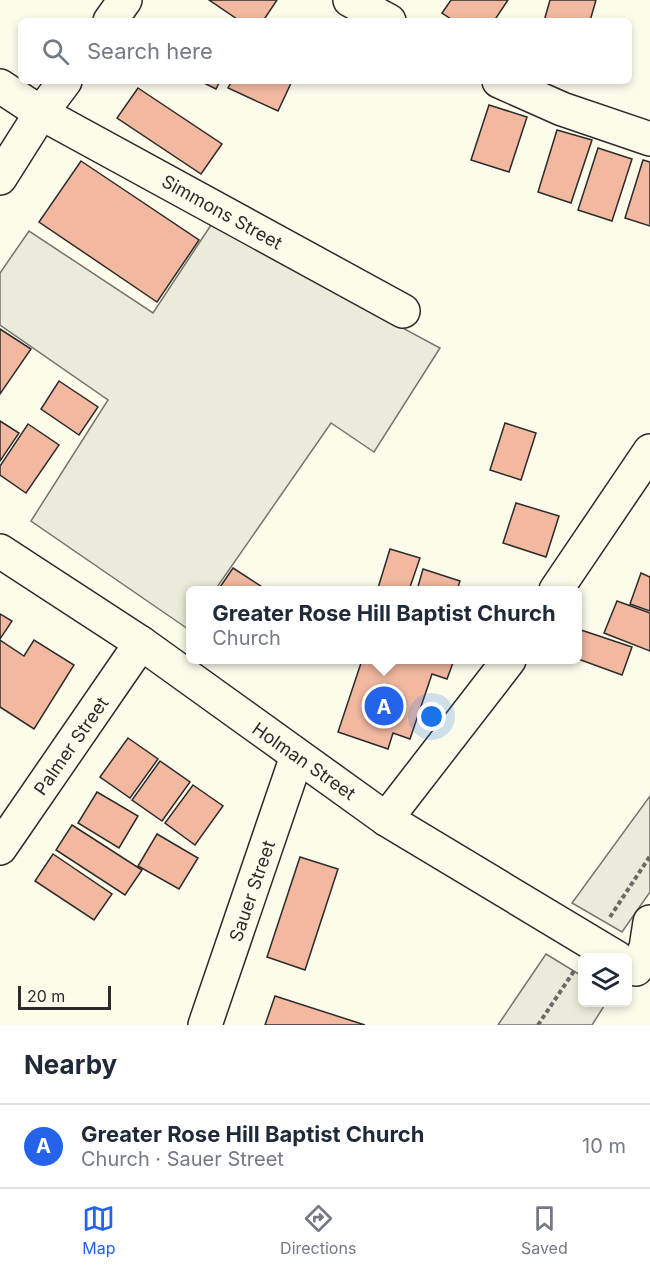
<!DOCTYPE html>
<meta charset="utf-8">
<style>
:root{--surface:#fff;--page:#f2f2f3;--text:#1f2937;--muted:#747a83;--line:#e0e1e3;--accent:#2563eb}
body{margin:0;font-family:Inter,sans-serif;background:var(--page);color:var(--text)}
.controls{position:absolute;right:18px;bottom:18px;display:grid;overflow:hidden;border-radius:9px;box-shadow:0 3px 9px #0003}
.controls button{width:54px;height:54px;display:grid;place-items:center;padding:0;border:0;border-bottom:2px solid var(--line);background:var(--surface);color:var(--text);font:30px sans-serif}
.scale{position:absolute;left:18px;bottom:15px;width:93px;box-sizing:border-box;padding-left:6px;border:3px solid #2b2b2b;border-top:0;font-size:16px;line-height:21px;white-space:nowrap;color:#2b2b2b;-webkit-text-stroke:4px #fdfbea;paint-order:stroke}
.you{position:absolute;left:432px;top:717px;width:21px;height:21px;margin:-15px;border:4px solid #fff;border-radius:50%;background:#1a73e8;box-shadow:0 0 0 9px #1a73e833}
.badge{display:grid;place-items:center;width:39px;height:39px;border-radius:50%;background:var(--accent);color:#fff;font-size:20px;font-weight:700}
.pin{position:absolute;translate:-50% -50%;border:3px solid #fff;box-shadow:0 2px 6px #0006}
.popup{position:absolute;left:186px;top:586px;width:396px;height:78px;box-sizing:border-box;display:grid;place-content:center;border-radius:9px;background:var(--surface);filter:drop-shadow(0 2px 4px #0005);font-size:20px;white-space:nowrap;color:var(--muted)}
.popup b{font-size:22px;color:var(--text)}
.popup::after{content:'';position:absolute;left:50%;top:100%;margin-left:-12px;border:12px solid transparent;border-top-color:var(--surface)}
.list{margin:0;padding:0;list-style:none}
h2{display:flex;justify-content:space-between;align-items:center;height:78px;margin:0;padding:0 24px;font-size:26px}
h2 small{font-size:20px;font-weight:400;color:var(--muted)}
.list li{display:grid;grid-template-columns:39px 1fr auto;gap:18px;align-items:center;box-sizing:border-box;height:84px;padding:0 24px;border-top:2px solid var(--line)}
.list b{display:block;font-size:22px;white-space:nowrap}
.list p{margin:0;font-size:20px;white-space:nowrap;color:var(--muted)}
.list em{font-size:20px;font-style:normal;color:var(--muted)}
.icon{flex:none;width:33px;height:33px;fill:none;stroke:currentColor;stroke-width:2;stroke-linecap:round;stroke-linejoin:round}
.map{position:relative;flex:none;width:650px;height:1025px;overflow:hidden}
.search{position:absolute;background:var(--surface);box-shadow:0 3px 9px #0003;left:18px;right:18px;top:18px;height:66px;display:flex;align-items:center;gap:15px;box-sizing:border-box;padding:0 21px;border-radius:9px;color:var(--muted);font-size:22px}
.sheet{height:162px;background:var(--surface)}
nav{display:flex;justify-content:space-around;align-items:center;box-sizing:border-box;height:84px;border-top:2px solid var(--line);background:var(--surface);font-size:16px;color:var(--muted)}
nav a{display:grid;justify-items:center;gap:3px}
nav .on{color:var(--accent)}
.map>svg:first-child{display:block}
.green{fill:#ecebdb;stroke:#74746e;stroke-width:1.5}
.building{fill:#f2b8a0;stroke:#2b2b2b;stroke-width:1.5}
.lines{fill:none;stroke-linecap:round;stroke-linejoin:round}
.minor-casing{stroke:#2b2b2b;stroke-width:36}
.path{stroke:#6a6964;stroke-width:4;stroke-dasharray:4.5 3;stroke-linecap:butt}
.minor{stroke:#fdfbea;stroke-width:33}
.labels{text-anchor:middle;dominant-baseline:central;stroke-width:4.5;stroke-linejoin:round;paint-order:stroke}
.street-label{font-size:18px;fill:#2b2b2b;stroke:#fdfbea}
</style>
<div class="map">
<svg width="650" height="1025" viewBox="0 0 650 1025">
<rect width="100%" height="100%" fill="#fdfbea"/>
<g class="green">
<polygon points="211,225 440,348 374,452 331,423 215,590 190,590 190,625 188,629 31,521 108,400 0,325 0,273 29,231 153,313"/>
<polygon points="650,796 650,892 622,932 572,903"/>
<polygon points="546,954 582,976 582,1002 606,1003 592,1025 498,1025"/>
</g>
<g class="building">
<polygon points="209,0 277,0 263,21 240,21"/>
<polygon points="451,0 508,0 494,21 454,21 442,13"/>
<polygon points="550,0 596,0 590,21 544,21"/>
<polygon points="200,81 220,81 216,89"/>
<polygon points="232,81 292,81 278,111 228,88"/>
<polygon points="138,88 222,144 201,174 117,118"/>
<polygon points="489,105 527,117 509,172 471,160"/>
<polygon points="557,130 592,140 571,203 538,192"/>
<polygon points="598,148 632,159 612,221 578,210"/>
<polygon points="643,160 650,162 650,226 625,218"/>
<polygon points="81,161 199,240 157,302 39,222"/>
<polygon points="0,329 31,349 0,394"/>
<polygon points="59,381 98,407 79,435 41,409"/>
<polygon points="0,421 19,433 0,461"/>
<polygon points="505,423 536,433 521,480 490,470"/>
<polygon points="28,424 59,445 26,493 0,475 0,466"/>
<polygon points="516,503 559,516 546,557 503,543"/>
<polygon points="390,549 420,558 409,590 384,590 378,588"/>
<polygon points="233,568 267,590 218,590"/>
<polygon points="423,569 460,581 457,590 417,590"/>
<polygon points="641,573 650,577 650,611 630,604"/>
<polygon points="617,601 650,613 650,651 604,633"/>
<polygon points="0,614 12,621 0,639"/>
<polygon points="578,629 632,647 622,675 578,659"/>
<polygon points="0,640 24,656 34,640 74,665 34,729 0,707"/>
<polygon points="362,660 454,660 447,679 432,674 410,739 393,733 388,749 338,732"/>
<polygon points="128,738 158,759 130,798 100,777"/>
<polygon points="160,761 190,782 162,821 132,800"/>
<polygon points="193,785 223,806 195,845 165,823"/>
<polygon points="97,792 138,816 119,848 78,823"/>
<polygon points="72,825 142,870 125,895 56,850"/>
<polygon points="157,834 198,858 179,889 138,866"/>
<polygon points="53,854 112,894 94,920 35,881"/>
<polygon points="300,857 338,869 305,970 267,957"/>
<polygon points="275,996 365,1025 265,1025"/>
</g>
<g class="lines">
<g class="minor-casing">
<g id="minor">
<polyline points="350,0 389,21"/>
<polyline points="110,21 125,0"/>
<polyline points="499,81 562,109 650,139"/>
<polyline points="0,86 41,113 403,311"/>
<polyline points="0,178 41,113 65,81"/>
<polyline points="0,551 141,643 386,819 617,958"/>
<polyline points="556,590 650,451"/>
<polyline points="386,819 509,660"/>
<polyline points="0,848 141,643"/>
<polyline points="636,969 646,948 650,922"/>
<polyline points="205,1025 297,756"/>
</g>
</g>
<g class="path">
<polyline points="610,917 650,856"/>
<polyline points="538,1025 574,971"/>
</g>
<use href="#minor" class="minor"/>
</g>
<g class="labels">
<g class="street-label">
<text transform="translate(222 212) rotate(29)">Simmons Street</text>
<text transform="translate(71 746) rotate(-55)">Palmer Street</text>
<text transform="translate(304 761) rotate(35)">Holman Street</text>
<text transform="translate(252 891) rotate(-71)">Sauer Street</text>
</g>
</g>
</svg>
<div class="controls">
<button><svg class="icon" aria-label="layers" viewBox="0 0 24 24"><path d="M12 4l9 5-9 5-9-5zM3 14l9 5 9-5"/></svg></button>
</div>
<div class="scale">20 m</div>
<div class="you"></div>
<div class="pin badge" style="left:384px;top:706px">A</div>
<div class="popup"><b>Greater Rose Hill Baptist Church</b>Church</div>
<div class="search"><svg class="icon" aria-label="search" viewBox="0 0 24 24"><circle cx="10" cy="10" r="6"/><path d="M15 15l6 6"/></svg>Search here</div>
</div>
<section class="sheet">
<h2>Nearby<small></small></h2>
<ul class="list">
<li><span class="badge">A</span><div><b>Greater Rose Hill Baptist Church</b><p>Church · Sauer Street</p></div><em>10 m</em></li>
</ul>
</section>
<nav>
<a class="on"><svg class="icon" aria-label="map" viewBox="0 0 24 24"><path d="M3 6l6-2 6 2 6-2v14l-6 2-6-2-6 2zM9 4v14M15 6v14"/></svg>Map</a>
<a><svg class="icon" aria-label="directions" viewBox="0 0 24 24"><path d="M12 3l9 9-9 9-9-9zM9 14v-3h6M13 9l2 2-2 2"/></svg>Directions</a>
<a><svg class="icon" aria-label="saved" viewBox="0 0 24 24"><path d="M7 4h10v16l-5-4-5 4z"/></svg>Saved</a>
</nav>
